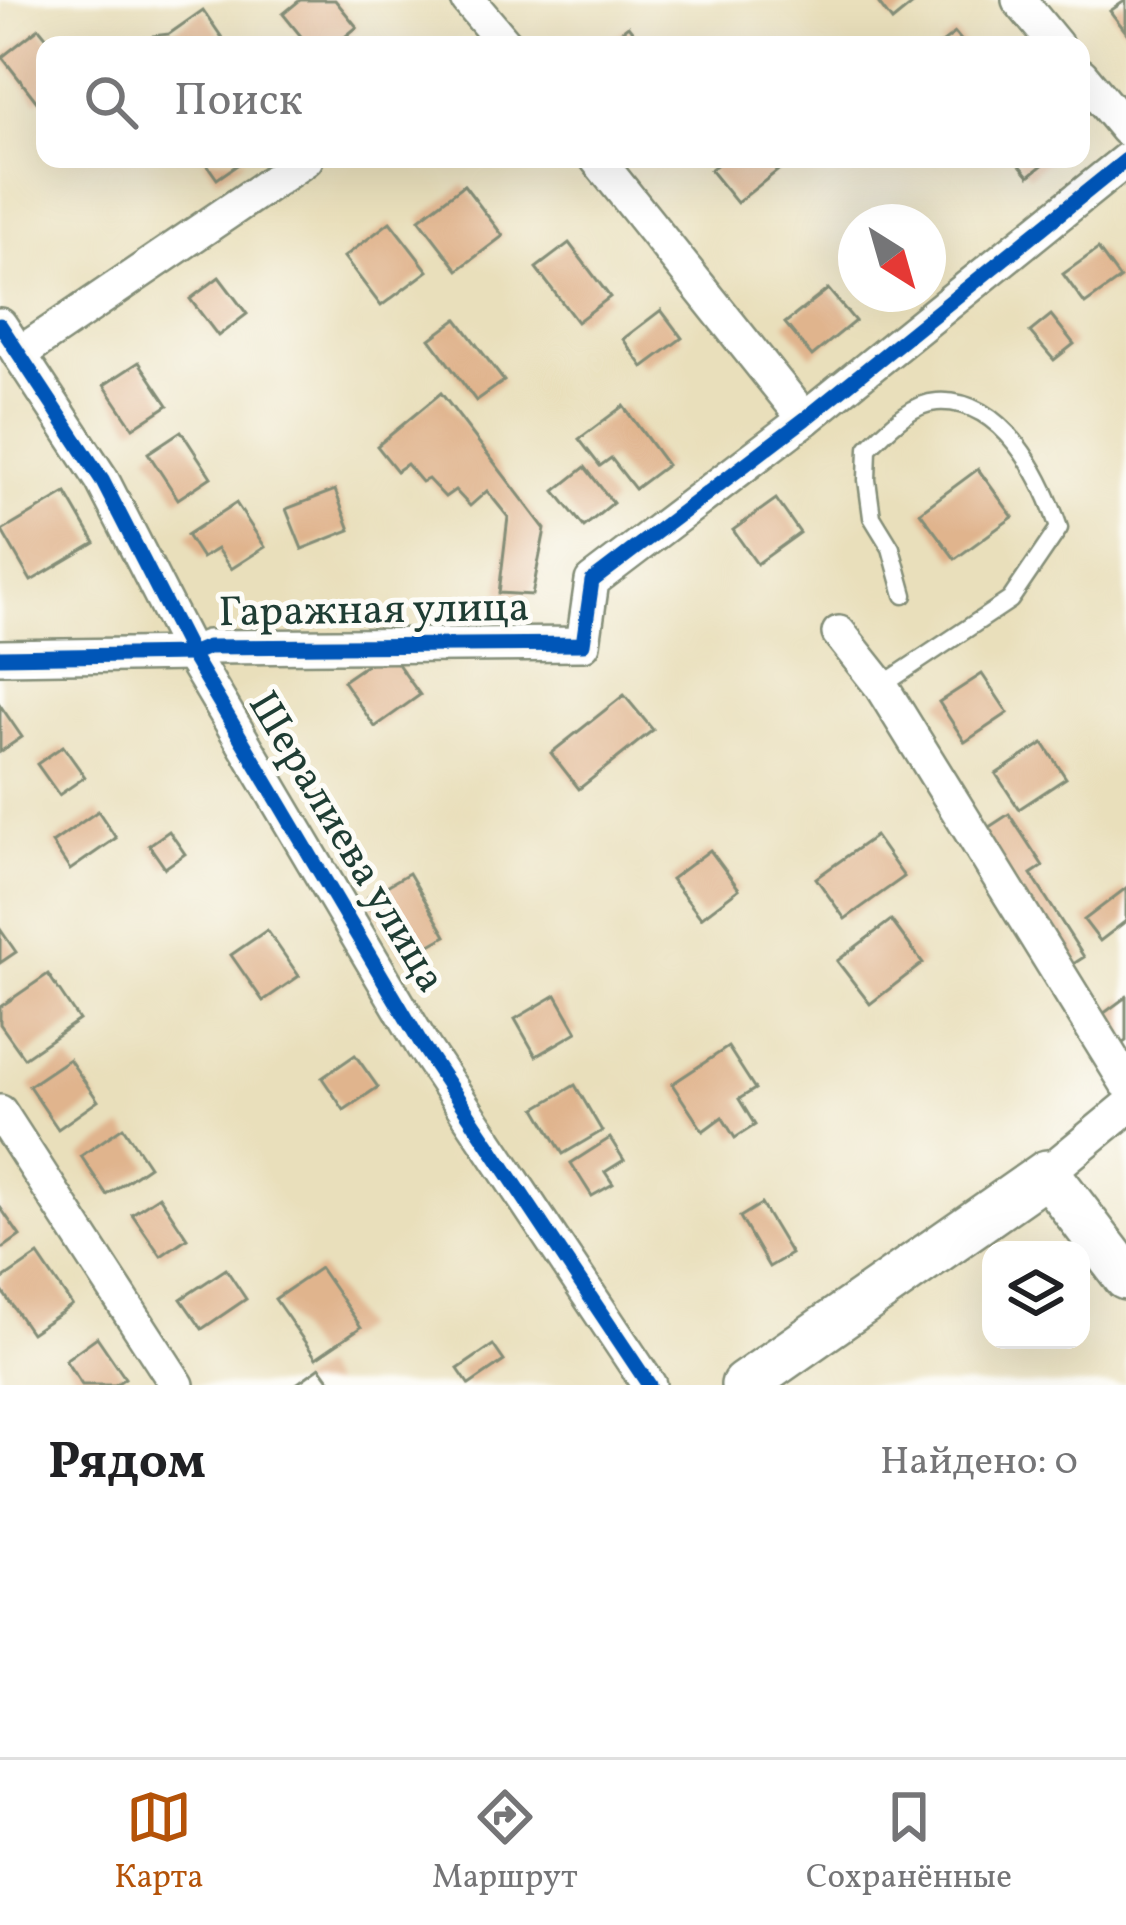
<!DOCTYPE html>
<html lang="ru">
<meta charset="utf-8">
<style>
:root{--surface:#fff;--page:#f6f6f6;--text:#202124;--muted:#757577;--line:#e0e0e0;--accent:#b45309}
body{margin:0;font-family:Vollkorn,serif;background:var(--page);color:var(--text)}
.controls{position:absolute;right:36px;bottom:36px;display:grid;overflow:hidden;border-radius:24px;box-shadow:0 12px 48px #0002}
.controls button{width:108px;height:108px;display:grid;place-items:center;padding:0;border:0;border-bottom:3px solid var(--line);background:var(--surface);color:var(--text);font:60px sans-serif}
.compass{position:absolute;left:838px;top:204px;width:108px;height:108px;border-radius:50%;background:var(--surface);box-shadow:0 12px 48px #0002;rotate:143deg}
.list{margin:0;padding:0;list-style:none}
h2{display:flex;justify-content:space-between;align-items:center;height:156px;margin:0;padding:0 48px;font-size:51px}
h2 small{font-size:39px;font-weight:400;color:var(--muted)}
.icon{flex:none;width:66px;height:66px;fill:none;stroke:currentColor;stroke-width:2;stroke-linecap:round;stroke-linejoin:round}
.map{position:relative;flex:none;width:1126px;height:1385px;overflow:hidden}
.search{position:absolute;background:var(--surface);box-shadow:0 12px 48px #0002;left:36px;right:36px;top:36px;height:132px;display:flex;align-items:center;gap:30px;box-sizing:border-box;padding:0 42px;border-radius:24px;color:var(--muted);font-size:45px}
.sheet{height:372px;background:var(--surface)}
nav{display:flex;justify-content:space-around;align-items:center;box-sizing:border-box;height:168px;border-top:3px solid var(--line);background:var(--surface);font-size:33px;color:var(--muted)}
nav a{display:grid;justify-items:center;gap:6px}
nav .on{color:var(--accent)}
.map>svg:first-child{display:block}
.building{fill:#e0b48d}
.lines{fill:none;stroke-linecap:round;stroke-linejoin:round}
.lane-casing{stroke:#848e78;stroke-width:21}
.street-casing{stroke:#848e78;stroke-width:38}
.secondary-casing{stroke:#848e78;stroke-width:50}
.lane{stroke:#fff;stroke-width:16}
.street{stroke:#fff;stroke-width:33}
.secondary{stroke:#fff;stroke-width:45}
.cycleway-casing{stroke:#fdfcf7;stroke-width:22}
.cycleway{stroke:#0057b8;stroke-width:15}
.labels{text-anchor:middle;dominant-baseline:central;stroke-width:10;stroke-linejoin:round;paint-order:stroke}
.street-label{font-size:42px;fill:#1f3d34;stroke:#fdfcf7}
</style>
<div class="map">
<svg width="1126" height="1385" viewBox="0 0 1126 1385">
<rect width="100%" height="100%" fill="#fdfcf7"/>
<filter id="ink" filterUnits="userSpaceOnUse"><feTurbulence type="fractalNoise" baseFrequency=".00833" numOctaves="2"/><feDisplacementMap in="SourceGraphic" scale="24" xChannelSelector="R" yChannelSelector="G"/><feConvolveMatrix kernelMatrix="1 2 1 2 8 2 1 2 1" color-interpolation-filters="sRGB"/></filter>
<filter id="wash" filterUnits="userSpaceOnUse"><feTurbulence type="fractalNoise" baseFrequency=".004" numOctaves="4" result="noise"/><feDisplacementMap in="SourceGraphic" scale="48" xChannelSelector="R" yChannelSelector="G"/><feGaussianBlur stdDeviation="2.7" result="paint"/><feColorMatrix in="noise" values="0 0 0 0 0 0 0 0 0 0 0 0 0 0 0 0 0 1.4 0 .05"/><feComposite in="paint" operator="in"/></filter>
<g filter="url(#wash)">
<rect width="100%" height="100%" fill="#e9dfbb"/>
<g id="blocks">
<g class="building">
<polygon points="300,0 335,0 357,27 335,45 308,45 283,14"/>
<polygon points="883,0 918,0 892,21 879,4"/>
<polygon points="1126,0 1126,32 1110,11"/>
<polygon points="203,10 227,45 147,45 153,36 169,34"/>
<polygon points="628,26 643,45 604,45"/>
<polygon points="39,28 53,45 45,45 45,95 37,102 2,57"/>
<polygon points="955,33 965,45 939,45"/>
<polygon points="203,159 246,159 217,179"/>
<polygon points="724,159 774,159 781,168 737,203 710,170"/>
<polygon points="1015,159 1050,159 1029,176"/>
<polygon points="464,185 503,236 458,270 419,219"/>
<polygon points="390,222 428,271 381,306 344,257"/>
<polygon points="569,243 610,297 577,322 536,268"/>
<polygon points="1098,249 1120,279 1085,304 1063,274"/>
<polygon points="219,277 247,314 218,336 190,299"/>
<polygon points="828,289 855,321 812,356 785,323"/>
<polygon points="661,310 682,338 643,367 623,339"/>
<polygon points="1051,315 1074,344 1054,360 1030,332"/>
<polygon points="457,319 504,381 476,401 430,339"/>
<polygon points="139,362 168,405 133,428 104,385"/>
<polygon points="441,393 545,529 532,595 499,593 508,517 487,491 470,506 455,490 445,497 428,479 422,482 407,464 397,471 377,446"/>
<polygon points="623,406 667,465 635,489 611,458 600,466 579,439"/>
<polygon points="181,431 211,477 178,499 148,453"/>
<polygon points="585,467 613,503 584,527 555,491"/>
<polygon points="978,469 1013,517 955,559 920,512"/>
<polygon points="335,490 350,530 302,549 286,509"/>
<polygon points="66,493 95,543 31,581 2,531"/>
<polygon points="776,499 800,533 757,564 733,530"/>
<polygon points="236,503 265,547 231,569 217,549 202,558 187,535"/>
<polygon points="388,650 420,695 375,727 343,681"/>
<polygon points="982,674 1008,713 965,742 939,702"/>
<polygon points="624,695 653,730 579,789 551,753"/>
<polygon points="0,705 22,737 0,752"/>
<polygon points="1043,743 1066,778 1019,809 996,774"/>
<polygon points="63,746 85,777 59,795 37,764"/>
<polygon points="98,811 116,838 70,870 52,843"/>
<polygon points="1009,814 1043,866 1031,874 1084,957 1067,968 980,833"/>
<polygon points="169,831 185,854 165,868 149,845"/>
<polygon points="875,836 904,877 845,919 816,878"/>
<polygon points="710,850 739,889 701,918 671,879"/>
<polygon points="409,873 446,936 405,959 368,897"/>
<polygon points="1126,888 1126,921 1100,941 1084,920"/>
<polygon points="891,920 923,963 870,1004 837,961"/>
<polygon points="0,929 16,952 0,963"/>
<polygon points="267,930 299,976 263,1001 231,955"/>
<polygon points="48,974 79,1020 24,1058 0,1024 0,1007"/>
<polygon points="556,995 577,1032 536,1056 515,1019"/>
<polygon points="1126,997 1126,1041 1117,1047 1096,1019"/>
<polygon points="728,1047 755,1089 739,1099 755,1125 735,1138 722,1117 703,1131 672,1084"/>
<polygon points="355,1055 378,1087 344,1110 322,1078"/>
<polygon points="69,1059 98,1101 58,1129 29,1086"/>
<polygon points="575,1085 602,1131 563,1154 536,1108"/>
<polygon points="123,1127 149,1166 107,1195 81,1156"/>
<polygon points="610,1138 624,1160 605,1172 613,1184 592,1196 571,1163"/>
<polygon points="159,1196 187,1238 161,1256 132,1214"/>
<polygon points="761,1204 791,1254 769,1267 740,1217"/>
<polygon points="0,1207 20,1236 0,1250"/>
<polygon points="38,1255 72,1305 31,1333 0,1288 0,1281"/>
<polygon points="320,1268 361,1327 316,1358 275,1299"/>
<polygon points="226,1269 246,1299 202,1329 181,1299"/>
<polygon points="97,1337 125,1378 115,1385 82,1385 65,1360"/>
<polygon points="493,1345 504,1361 469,1385 458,1369"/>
<polygon points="320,1367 333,1385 295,1385"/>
</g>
</g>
</g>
<g filter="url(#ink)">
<use href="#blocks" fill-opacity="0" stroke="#848e78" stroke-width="3"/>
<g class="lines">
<g class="lane-casing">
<path id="lane" d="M 881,686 L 1010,600 L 1059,528 C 1042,477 1003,398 937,402 C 911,403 886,431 868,448 L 867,480 L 872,517 L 891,548 L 904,595"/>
</g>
<g class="street-casing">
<g id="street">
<polyline points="468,0 506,45"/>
<polyline points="1019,0 1056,45"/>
<polyline points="1081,75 1126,129"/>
<polyline points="597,159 805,419"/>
<polyline points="0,325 102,480 191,654 424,1048 649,1385"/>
<polyline points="19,354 306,159"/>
<polyline points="839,633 881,686 1126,1082"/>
<polyline points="0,657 191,654 208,647 583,644 592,581 805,419 1126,160"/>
<polyline points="0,1112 177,1385"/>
<polyline points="1047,1173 1126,1108"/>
</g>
</g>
<g class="secondary-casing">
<polyline id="secondary" points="744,1385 1047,1173 1126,1277"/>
</g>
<use href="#lane" class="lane"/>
<use href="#street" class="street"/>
<use href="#secondary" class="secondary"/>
<g class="cycleway-casing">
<g id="cycleway">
<polyline points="0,325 102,480 191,654 424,1048 649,1385"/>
<polyline points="0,657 191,654 208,647 583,644 592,581 805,419 1126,160"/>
</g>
</g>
<use href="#cycleway" class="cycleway"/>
</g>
</g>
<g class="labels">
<g class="street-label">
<text transform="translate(374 612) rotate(-1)">Гаражная улица</text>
<text transform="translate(345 843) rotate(59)">Шералиева улица</text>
</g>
</g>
</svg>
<div class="controls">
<button><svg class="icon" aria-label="layers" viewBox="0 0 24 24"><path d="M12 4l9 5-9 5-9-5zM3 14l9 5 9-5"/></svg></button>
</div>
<svg class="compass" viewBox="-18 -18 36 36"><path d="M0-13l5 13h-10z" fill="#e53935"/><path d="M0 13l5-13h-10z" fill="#757577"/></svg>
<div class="search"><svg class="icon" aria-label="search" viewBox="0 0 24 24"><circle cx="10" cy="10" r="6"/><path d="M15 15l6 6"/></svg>Поиск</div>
</div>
<section class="sheet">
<h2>Рядом<small>Найдено: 0</small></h2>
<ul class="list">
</ul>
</section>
<nav>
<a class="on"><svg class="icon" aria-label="map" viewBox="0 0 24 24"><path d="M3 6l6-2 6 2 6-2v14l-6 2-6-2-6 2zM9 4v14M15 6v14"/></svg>Карта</a>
<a><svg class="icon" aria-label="directions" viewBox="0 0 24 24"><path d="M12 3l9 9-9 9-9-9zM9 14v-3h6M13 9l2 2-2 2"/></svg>Маршрут</a>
<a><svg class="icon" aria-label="saved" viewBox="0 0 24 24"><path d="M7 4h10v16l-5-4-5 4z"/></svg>Сохранённые</a>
</nav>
